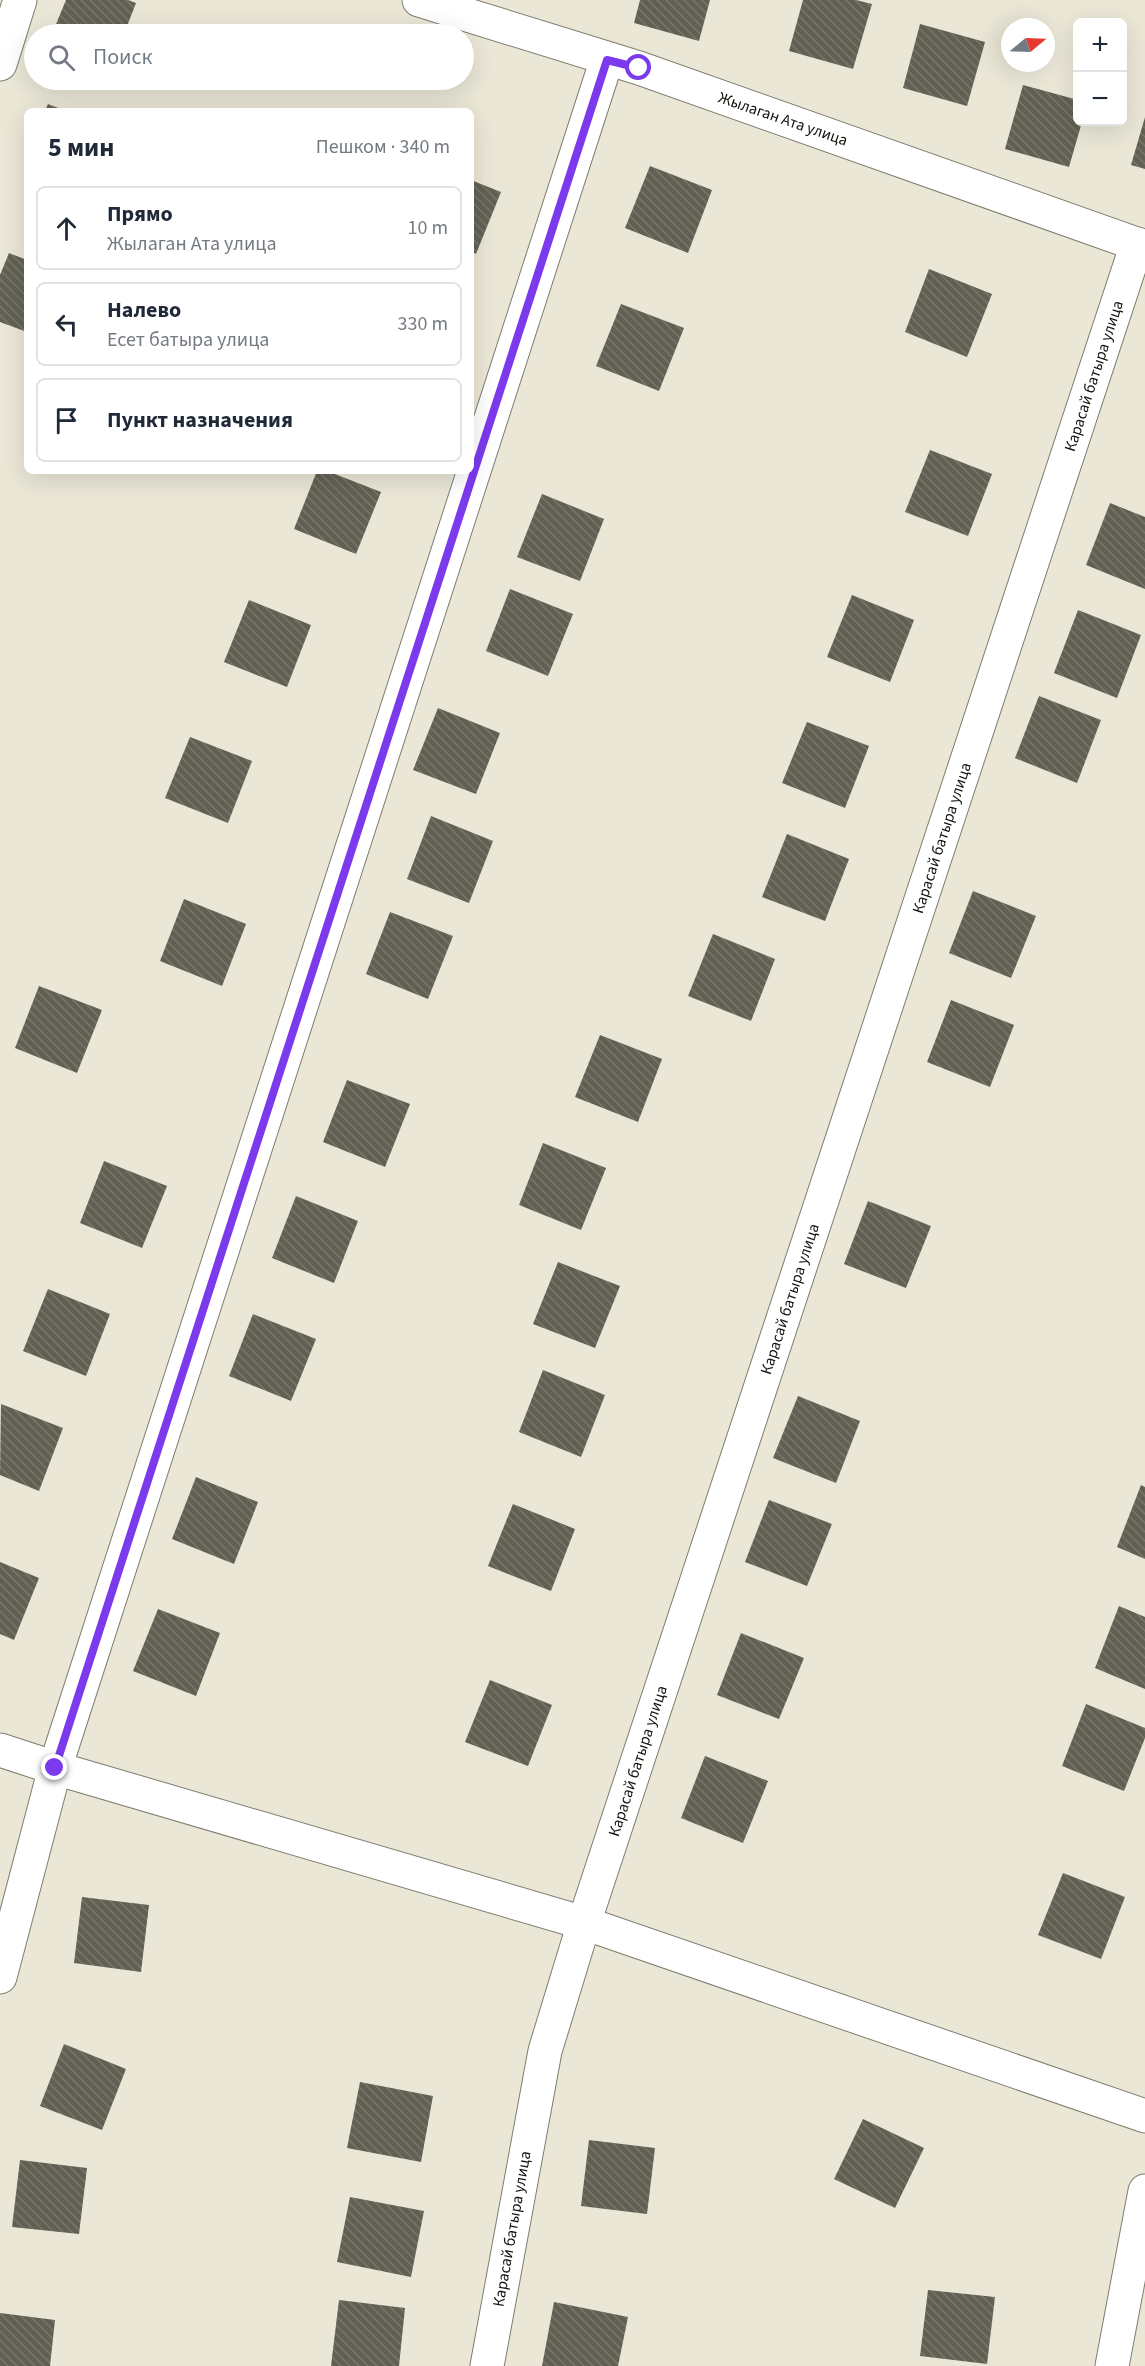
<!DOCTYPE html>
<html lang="ru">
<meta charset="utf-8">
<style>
:root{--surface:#fff;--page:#f2f2f3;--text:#1f2937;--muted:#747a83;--line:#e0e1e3}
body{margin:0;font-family:"Source Sans 3",sans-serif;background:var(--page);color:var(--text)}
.controls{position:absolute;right:18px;top:18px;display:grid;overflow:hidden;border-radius:9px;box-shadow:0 6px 24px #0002}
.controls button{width:54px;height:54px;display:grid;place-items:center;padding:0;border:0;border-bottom:2px solid var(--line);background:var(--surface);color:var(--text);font:30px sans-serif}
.compass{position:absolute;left:1001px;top:18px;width:54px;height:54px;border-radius:50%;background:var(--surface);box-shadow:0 6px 24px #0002;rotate:71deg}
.stop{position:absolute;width:18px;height:18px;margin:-14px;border:4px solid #7c3aed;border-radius:50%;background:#fff}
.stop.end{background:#7c3aed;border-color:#fff;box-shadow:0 2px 6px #0008}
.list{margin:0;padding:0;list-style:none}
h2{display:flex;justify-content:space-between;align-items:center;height:78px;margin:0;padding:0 24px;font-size:26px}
h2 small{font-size:20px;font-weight:400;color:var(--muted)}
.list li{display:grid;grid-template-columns:39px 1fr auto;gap:18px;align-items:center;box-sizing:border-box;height:84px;margin:0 12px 12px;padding:0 12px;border:2px solid var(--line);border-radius:9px}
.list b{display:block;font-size:22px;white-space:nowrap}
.list p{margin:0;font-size:20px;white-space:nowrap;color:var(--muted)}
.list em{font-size:20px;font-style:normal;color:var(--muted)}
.icon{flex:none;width:33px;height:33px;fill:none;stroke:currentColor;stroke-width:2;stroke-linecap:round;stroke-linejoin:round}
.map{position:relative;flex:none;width:1145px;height:2366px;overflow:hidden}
.search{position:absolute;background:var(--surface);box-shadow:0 6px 24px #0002;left:24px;top:24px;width:450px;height:66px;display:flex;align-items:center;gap:15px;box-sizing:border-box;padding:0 21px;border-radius:33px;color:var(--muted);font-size:22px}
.panel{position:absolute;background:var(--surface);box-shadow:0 6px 24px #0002;left:24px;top:108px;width:450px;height:366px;border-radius:9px}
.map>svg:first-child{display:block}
.building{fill:url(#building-back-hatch)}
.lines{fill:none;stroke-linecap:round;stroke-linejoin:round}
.minor-casing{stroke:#7f7d6f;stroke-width:35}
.minor{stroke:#fff;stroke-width:33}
.route{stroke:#7c3aed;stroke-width:8}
.labels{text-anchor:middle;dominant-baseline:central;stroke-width:4.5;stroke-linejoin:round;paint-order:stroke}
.street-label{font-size:16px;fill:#11110b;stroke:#fff}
</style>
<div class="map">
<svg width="1145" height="2366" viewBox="0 0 1145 2366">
<defs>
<pattern id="building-back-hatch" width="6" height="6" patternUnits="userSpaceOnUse" patternTransform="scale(1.5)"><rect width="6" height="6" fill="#636053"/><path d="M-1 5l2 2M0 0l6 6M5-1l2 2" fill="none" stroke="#78766c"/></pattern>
</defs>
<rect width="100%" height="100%" fill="#eae7d7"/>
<g class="building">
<polygon points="66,0 128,0 136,3 124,34 52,34"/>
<polygon points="640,0 710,0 699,41 634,23"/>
<polygon points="803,0 856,0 872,4 853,69 789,51"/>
<polygon points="920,24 985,42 967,106 903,88"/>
<polygon points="1023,85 1078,100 1078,122 1082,122 1069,167 1005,149"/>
<polygon points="48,104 66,111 45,111"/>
<polygon points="1145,117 1145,169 1131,165"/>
<polygon points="650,166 712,190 688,253 625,228"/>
<polygon points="471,180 501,192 476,254 471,251"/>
<polygon points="9,253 27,260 27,332 0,322 0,275"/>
<polygon points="929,269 992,294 967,357 905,332"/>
<polygon points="621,304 684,328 659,391 596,366"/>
<polygon points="930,450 992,474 968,536 905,512"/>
<polygon points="317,471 327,471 381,492 356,554 294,529"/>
<polygon points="542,494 604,519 580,581 517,557"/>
<polygon points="1110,503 1145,517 1145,589 1086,565"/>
<polygon points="510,589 573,614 548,676 486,651"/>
<polygon points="852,595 914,620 890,682 827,657"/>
<polygon points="249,600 311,625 287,687 224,662"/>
<polygon points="1078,610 1141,635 1117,698 1054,673"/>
<polygon points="1039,696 1101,720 1077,783 1015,758"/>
<polygon points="438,708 500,733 476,794 413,770"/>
<polygon points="807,722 869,746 845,808 782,783"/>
<polygon points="190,737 252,761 228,823 165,798"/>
<polygon points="431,816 493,841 469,903 407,879"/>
<polygon points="787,834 849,859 825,921 762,897"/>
<polygon points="973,891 1036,916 1011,978 949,953"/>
<polygon points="184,899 246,924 222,986 160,961"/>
<polygon points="390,912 453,936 428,999 366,974"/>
<polygon points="713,934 775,959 751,1021 688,996"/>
<polygon points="39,986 102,1010 77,1073 15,1048"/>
<polygon points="951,1000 1014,1025 990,1087 927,1062"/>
<polygon points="600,1035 662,1059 638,1122 575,1097"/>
<polygon points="347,1080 410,1104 385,1167 323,1142"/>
<polygon points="543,1143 606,1168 581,1230 519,1205"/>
<polygon points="104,1161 167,1186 142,1248 80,1223"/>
<polygon points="296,1196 358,1221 334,1283 272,1258"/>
<polygon points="868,1201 931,1226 906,1288 844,1264"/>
<polygon points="558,1262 620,1286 595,1348 533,1324"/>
<polygon points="48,1289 110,1314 86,1376 23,1351"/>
<polygon points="253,1314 316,1339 291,1401 229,1376"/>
<polygon points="543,1370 605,1395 581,1457 519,1432"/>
<polygon points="798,1396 860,1421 836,1483 773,1458"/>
<polygon points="1,1404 63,1428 39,1491 0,1475"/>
<polygon points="196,1477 258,1502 234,1564 172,1539"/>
<polygon points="1141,1485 1145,1487 1145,1559 1117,1547"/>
<polygon points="769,1500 832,1524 807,1586 745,1562"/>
<polygon points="513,1504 575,1529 551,1591 488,1566"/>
<polygon points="0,1562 39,1578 14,1640 0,1634"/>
<polygon points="1119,1606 1145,1617 1145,1689 1095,1668"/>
<polygon points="158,1609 220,1633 196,1696 133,1671"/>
<polygon points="741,1633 804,1658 779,1719 717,1695"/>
<polygon points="490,1680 552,1705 528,1766 465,1742"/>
<polygon points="1086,1704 1145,1728 1145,1738 1124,1791 1062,1766"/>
<polygon points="705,1756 768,1781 743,1843 681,1818"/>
<polygon points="1063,1873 1125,1897 1101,1959 1038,1935"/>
<polygon points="82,1897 149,1905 141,1972 74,1963"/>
<polygon points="64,2044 126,2069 102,2130 40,2106"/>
<polygon points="360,2082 433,2096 421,2162 347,2148"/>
<polygon points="863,2119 924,2148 895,2208 834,2179"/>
<polygon points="589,2140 655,2148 647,2214 581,2206"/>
<polygon points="20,2160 87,2168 79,2234 12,2227"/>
<polygon points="350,2197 424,2211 411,2277 337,2262"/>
<polygon points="928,2290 995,2297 987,2364 920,2356"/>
<polygon points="339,2300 405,2308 399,2366 331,2366"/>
<polygon points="554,2302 628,2317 618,2366 542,2366"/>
<polygon points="0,2313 55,2320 50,2366 0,2366"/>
</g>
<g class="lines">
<g class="minor-casing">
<g id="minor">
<polyline points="419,0 639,68 1145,247"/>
<polyline points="0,64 20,0"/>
<polyline points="0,1750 55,1768 584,1923 1145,2116"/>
<polyline points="0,1977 55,1768 607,59"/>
<polyline points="487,2366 545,2051 584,1923 1137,244"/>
<polyline points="1112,2366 1145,2191"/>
</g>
</g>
<use href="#minor" class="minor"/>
</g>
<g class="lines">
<polyline class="route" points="55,1768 607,60 639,68"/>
</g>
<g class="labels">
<g class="street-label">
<text transform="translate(783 119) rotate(19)">Жылаган Ата улица</text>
<text transform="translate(1094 376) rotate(-72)">Карасай батыра улица</text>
<text transform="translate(942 838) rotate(-72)">Карасай батыра улица</text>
<text transform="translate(790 1299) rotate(-72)">Карасай батыра улица</text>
<text transform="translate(638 1761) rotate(-72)">Карасай батыра улица</text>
<text transform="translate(512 2229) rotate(-80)">Карасай батыра улица</text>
</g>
</g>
</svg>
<div class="controls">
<button>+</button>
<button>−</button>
</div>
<svg class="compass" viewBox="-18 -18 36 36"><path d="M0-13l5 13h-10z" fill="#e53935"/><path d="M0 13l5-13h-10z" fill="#747a83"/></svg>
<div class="stop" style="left:639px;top:68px"></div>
<div class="stop end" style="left:55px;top:1768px"></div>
<div class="search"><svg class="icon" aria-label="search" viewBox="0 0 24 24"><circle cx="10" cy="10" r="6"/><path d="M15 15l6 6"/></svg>Поиск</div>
<section class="panel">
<h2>5 мин<small>Пешком · 340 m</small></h2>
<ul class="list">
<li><svg class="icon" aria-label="ahead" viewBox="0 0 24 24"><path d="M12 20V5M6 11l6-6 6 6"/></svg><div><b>Прямо</b><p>Жылаган Ата улица</p></div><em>10 m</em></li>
<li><svg class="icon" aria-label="left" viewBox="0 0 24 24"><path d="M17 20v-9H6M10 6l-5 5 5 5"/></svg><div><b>Налево</b><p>Есет батыра улица</p></div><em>330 m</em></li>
<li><svg class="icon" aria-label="arrive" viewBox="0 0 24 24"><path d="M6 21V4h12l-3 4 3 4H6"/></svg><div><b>Пункт назначения</b></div></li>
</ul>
</section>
</div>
